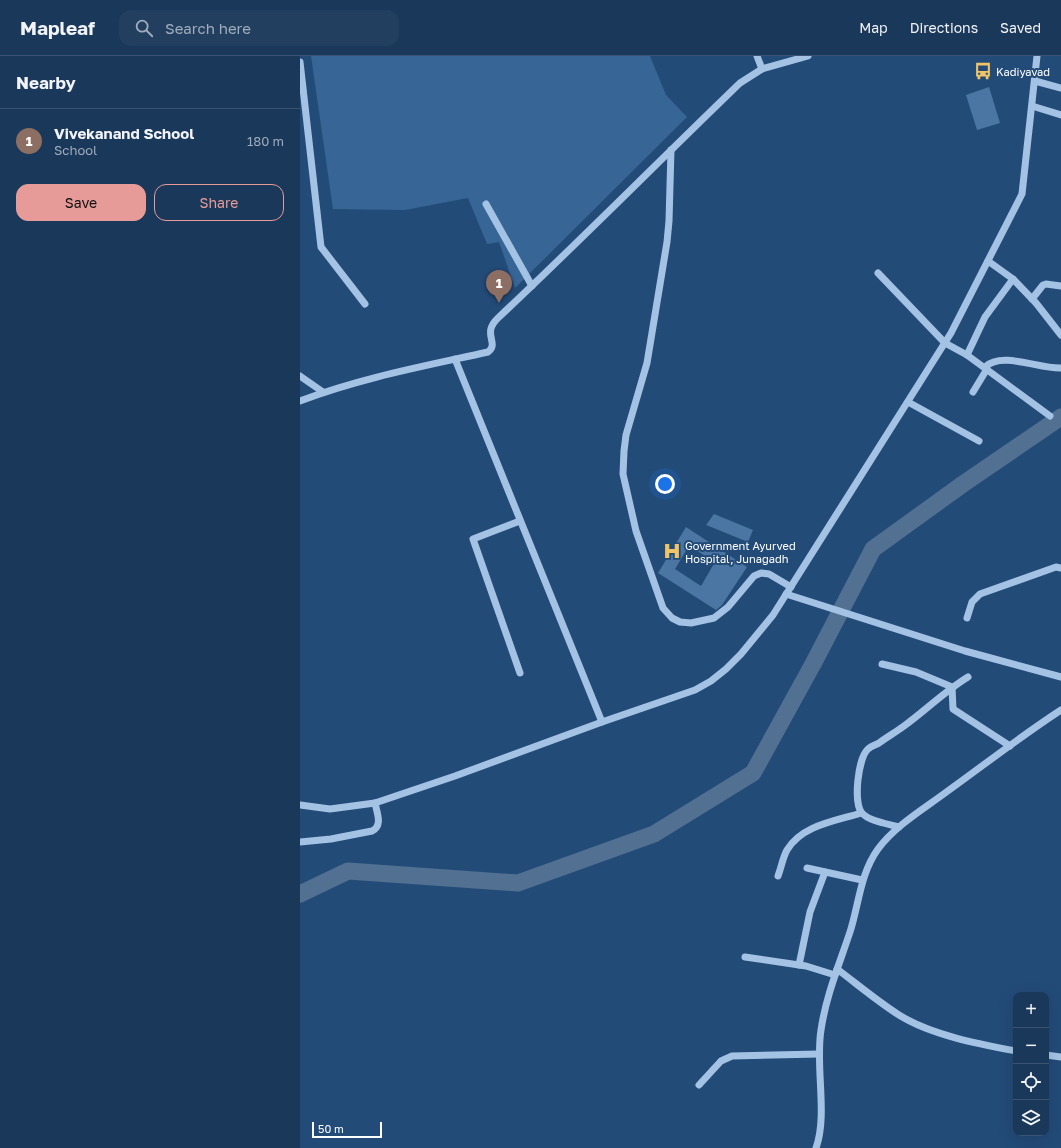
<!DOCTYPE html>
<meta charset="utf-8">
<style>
:root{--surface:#1a385a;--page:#233f60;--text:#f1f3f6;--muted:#9facbb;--line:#385270;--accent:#e69b98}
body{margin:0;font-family:"Golos Text",sans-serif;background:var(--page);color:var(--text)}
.controls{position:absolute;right:12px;bottom:12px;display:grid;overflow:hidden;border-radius:8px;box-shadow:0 4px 16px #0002}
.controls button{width:36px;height:36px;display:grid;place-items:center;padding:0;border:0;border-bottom:1px solid var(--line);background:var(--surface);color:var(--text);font:20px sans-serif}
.scale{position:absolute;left:12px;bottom:10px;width:70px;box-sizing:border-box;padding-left:4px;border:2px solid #fff;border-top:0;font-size:11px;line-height:14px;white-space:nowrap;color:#fff;-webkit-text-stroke:3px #234b78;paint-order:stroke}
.you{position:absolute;left:365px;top:428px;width:14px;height:14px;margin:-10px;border:3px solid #fff;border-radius:50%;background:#1a73e8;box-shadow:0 0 0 6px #1a73e833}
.badge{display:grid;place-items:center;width:26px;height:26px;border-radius:50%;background:var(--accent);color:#fff;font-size:13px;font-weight:700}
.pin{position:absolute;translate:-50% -33px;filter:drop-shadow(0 1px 2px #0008)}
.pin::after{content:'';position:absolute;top:21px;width:14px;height:12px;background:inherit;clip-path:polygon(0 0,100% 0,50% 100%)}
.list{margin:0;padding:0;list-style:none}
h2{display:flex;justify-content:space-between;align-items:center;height:52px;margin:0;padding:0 16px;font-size:17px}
h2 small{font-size:13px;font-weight:400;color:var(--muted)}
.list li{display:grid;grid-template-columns:26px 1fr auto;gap:12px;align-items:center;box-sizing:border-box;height:64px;padding:0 16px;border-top:1px solid var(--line)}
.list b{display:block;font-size:15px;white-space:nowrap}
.list p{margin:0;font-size:13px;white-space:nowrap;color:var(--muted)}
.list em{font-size:13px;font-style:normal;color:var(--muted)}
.actions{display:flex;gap:8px;padding:12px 16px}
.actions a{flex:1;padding:9px 0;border:1px solid var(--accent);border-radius:12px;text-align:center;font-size:14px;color:var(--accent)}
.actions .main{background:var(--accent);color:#111}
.icon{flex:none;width:22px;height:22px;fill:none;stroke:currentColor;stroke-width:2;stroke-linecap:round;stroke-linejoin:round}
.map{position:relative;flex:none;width:761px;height:1092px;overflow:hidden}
header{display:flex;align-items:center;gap:24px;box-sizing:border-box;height:56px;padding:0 20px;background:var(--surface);border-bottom:1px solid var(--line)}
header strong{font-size:19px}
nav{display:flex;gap:22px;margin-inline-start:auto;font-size:14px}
.search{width:280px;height:36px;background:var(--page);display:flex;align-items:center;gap:10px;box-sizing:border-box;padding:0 14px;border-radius:12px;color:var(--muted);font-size:15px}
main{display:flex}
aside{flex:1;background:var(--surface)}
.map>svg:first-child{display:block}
.green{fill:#366596}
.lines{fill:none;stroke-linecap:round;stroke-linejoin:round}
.river{stroke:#527091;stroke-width:17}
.building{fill:#4b75a2;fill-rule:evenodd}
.minor{stroke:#a4c3e4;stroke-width:7}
.labels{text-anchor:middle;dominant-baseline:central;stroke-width:4;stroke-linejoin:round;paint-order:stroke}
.poi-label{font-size:11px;fill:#fff;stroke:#234b78;text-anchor:start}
</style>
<header>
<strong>Mapleaf</strong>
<div class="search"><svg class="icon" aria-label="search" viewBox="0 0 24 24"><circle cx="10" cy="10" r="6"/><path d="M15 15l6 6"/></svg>Search here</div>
<nav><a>Map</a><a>Directions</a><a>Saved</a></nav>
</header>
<main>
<aside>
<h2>Nearby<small></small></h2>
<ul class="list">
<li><span class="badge" style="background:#8d6e63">1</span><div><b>Vivekanand School</b><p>School</p></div><em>180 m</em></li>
</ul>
<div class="actions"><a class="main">Save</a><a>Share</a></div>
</aside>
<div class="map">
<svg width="761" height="1092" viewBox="0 0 761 1092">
<rect width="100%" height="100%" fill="#234b78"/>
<polygon class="green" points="11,0 350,0 366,39 387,61 215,232 199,186 187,188 168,142 105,154 33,153"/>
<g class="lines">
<polyline class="river" points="0,838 48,815 218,827 354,778 453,717 513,608 573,493 663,428 761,361"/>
</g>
<g class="building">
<polygon points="689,31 700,67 677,74 666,39"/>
<polygon points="414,458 453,474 448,486 406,469"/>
<path d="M 386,471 L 447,511 L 422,549 L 416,554 L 358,517 ZM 389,490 L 415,506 L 401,530 L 375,513 Z"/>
</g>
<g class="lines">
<g class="minor">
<polyline points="457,0 462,13"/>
<polyline points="0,6 21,191 65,248"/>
<polyline points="735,25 761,32"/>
<polyline points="732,50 761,59"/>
<polyline points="371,94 369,165 367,186 347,307 326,379 324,395 323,418 336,475 363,552 372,562 380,566 391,567 414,562 428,551 454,520 461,517 469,518 491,531"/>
<polyline points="186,148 232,230"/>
<polyline points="688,205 713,223 736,247 761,279"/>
<polyline points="578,217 645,287 667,299 750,360"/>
<polyline points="732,243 743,229 746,228 761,230"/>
<polyline points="667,299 685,261 713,223"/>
<polyline points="155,303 302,666"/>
<path d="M 685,311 C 702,295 739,313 761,312"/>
<polyline points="0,320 23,336"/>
<polyline points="673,336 687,313"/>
<path d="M 0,345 C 60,322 125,310 188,296 C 200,287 181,278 198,262 C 280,185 359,105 440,27 L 462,13 L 508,0"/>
<polyline points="608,346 679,385"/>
<polyline points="486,538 665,595 761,621"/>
<polyline points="667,562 672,546 680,538 756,511 761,512"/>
<polyline points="582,608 616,616 652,631 653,653 710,690"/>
<polyline points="220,617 173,483 220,465"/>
<polyline points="0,749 30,753 75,747 155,720 302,666 395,634 411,625 426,613 441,598 473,559 651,277 722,138 737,0"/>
<path d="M 599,771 C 589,768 568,765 562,757 C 553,747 558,702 568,693 C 571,690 576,689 579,687 C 587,681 596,676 604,670 C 626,654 645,635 668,621"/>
<path d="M 0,786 L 31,783 L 72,775 C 83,770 77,757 75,747"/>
<polyline points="507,812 562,824"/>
<path d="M 478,820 C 481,812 483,801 487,794 C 502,769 536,765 561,757"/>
<polyline points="445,901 506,910 535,919"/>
<polyline points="499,909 510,856 525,816"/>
<path d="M 537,913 C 557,928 577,945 599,959 C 631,979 679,988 716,995"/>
<polyline points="746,999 761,1001"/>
<polyline points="399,1029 421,1005 432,1000 519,998"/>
<path d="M 516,1092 C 528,1059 515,1010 521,974 C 526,940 539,909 550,876 C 559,848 560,818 578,793 C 595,770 622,754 645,737 C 684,709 721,680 761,654"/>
</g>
</g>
<defs>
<g id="bus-bare" transform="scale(1.38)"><path d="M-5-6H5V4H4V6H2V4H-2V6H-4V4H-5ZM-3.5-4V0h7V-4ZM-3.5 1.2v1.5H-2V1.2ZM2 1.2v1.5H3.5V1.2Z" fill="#efc367" stroke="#234b78" stroke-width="2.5" paint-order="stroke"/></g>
<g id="hospital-bare" transform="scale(1.38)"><path d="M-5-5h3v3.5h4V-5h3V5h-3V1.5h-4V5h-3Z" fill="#efc367" stroke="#234b78" stroke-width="2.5" paint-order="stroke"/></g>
</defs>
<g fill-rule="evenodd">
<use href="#bus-bare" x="683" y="15"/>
<use href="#hospital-bare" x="372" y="495"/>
</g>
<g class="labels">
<g class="poi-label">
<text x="696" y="15">Kadiyavad</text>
<text x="385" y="489">Government Ayurved<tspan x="385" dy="13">Hospital, Junagadh</tspan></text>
</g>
</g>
</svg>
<div class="controls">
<button>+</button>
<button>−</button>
<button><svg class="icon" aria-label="locate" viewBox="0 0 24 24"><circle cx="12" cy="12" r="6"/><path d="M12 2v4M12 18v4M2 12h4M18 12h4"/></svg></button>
<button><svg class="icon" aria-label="layers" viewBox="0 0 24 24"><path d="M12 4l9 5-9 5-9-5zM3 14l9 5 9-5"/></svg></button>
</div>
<div class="scale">50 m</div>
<div class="you"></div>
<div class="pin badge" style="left:199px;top:247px;background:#8d6e63">1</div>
</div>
</main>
